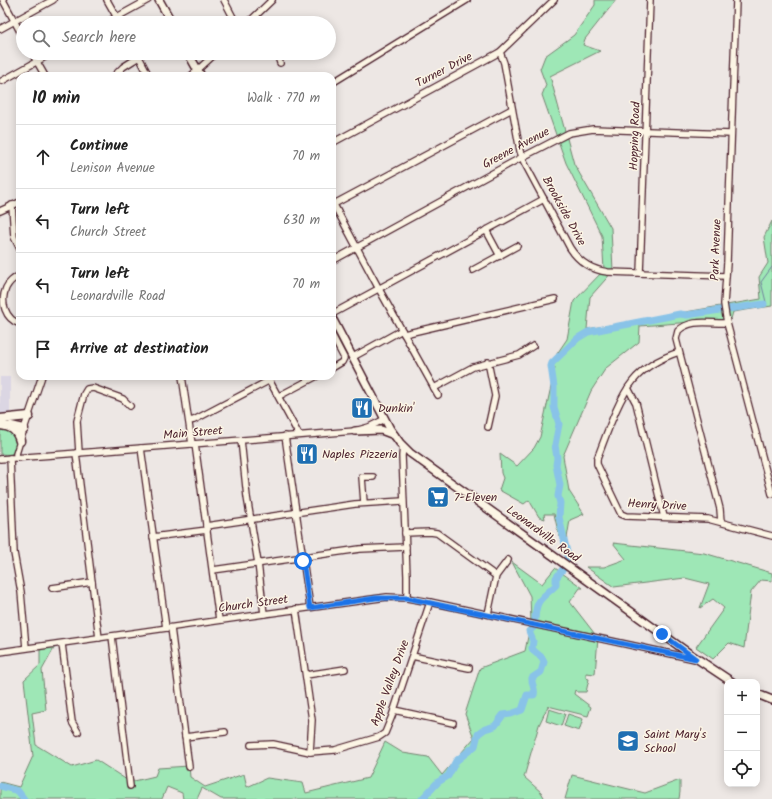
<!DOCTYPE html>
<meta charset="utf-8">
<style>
:root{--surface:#fff;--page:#f6f6f6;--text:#222;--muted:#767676;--line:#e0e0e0}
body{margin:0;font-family:Kalam,sans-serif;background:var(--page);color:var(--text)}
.controls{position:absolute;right:12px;bottom:12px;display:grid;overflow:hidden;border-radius:8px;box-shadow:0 2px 10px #0003}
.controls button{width:36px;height:36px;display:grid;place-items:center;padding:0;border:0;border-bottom:1px solid var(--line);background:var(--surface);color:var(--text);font:20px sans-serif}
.stop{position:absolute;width:12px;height:12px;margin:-9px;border:3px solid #1a73e8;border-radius:50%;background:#fff}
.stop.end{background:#1a73e8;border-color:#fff;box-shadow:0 1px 4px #0008}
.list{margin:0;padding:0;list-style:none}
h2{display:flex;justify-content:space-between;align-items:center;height:52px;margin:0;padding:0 16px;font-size:17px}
h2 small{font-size:13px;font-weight:400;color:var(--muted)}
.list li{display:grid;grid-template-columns:26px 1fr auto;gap:12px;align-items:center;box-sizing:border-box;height:64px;padding:0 16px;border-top:1px solid var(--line)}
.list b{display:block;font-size:15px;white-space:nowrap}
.list p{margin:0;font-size:13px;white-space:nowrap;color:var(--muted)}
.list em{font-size:13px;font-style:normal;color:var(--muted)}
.icon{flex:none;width:22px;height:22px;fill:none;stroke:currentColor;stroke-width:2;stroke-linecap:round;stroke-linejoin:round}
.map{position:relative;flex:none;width:772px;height:799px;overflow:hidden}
.search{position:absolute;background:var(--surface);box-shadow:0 2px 10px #0003;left:16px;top:16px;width:320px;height:44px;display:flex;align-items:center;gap:10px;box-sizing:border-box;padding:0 14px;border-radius:22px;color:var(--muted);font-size:15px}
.panel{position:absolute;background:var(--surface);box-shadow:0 2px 10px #0003;left:16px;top:72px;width:320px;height:308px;border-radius:12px}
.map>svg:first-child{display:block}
.built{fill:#dbd6e3}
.green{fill:#9ee7b6;stroke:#748370}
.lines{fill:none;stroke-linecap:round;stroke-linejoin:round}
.stream{stroke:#70819c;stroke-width:1}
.river{stroke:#89c3e8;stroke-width:7}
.minor-casing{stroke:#4a1f2b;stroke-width:8}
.major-casing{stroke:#4a1f2b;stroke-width:10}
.highway-casing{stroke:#4a1f2b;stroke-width:11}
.minor{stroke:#fcf5e5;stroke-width:5.5}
.major{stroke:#fcf5e5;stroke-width:7}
.highway{stroke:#fcf5e5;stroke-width:8}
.route{stroke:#1a73e8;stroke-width:5}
.labels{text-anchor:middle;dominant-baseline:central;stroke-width:3;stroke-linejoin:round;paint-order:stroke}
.street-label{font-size:12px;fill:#4a1f2b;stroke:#fcf5e5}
.poi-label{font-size:12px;fill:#4a1f2b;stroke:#fcf5e5;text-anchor:start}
</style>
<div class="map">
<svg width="772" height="799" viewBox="0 0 772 799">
<rect width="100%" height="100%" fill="#ede7e4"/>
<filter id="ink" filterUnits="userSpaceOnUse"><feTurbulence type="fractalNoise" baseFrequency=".025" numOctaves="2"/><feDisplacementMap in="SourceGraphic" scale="8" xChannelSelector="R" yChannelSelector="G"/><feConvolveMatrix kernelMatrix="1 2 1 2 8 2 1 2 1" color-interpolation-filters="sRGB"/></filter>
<g filter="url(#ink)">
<polygon class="built" points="0,377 10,377 10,416 0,417"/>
<g class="green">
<polygon points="595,0 616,0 585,39 583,45 600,51 550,76 574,164 611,228 613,271 590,297 587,329 761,299 759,277 768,263 764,237 772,221 772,306 733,312 731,319 640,326 639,342 606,368 591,391 563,456 569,491 584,514 570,520 567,538 559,536 554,514 544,514 545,519 539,517 529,500 524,504 499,490 503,478 501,473 500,454 517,466 534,448 540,437 555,368 550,364 567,339 574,301 604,270 602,236 566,163 542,95 546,85 540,69 545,56 574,35 595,5"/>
<path d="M 0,427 L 12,432 C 15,438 19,450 11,454 C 8,455 3,454 0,454 Z"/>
<polygon points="613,543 704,553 772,573 772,581 761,580 751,592 744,648 729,643 713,659 696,647 724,608 713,599 700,608 709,584 685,578 614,587 586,567 604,567 626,559"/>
<polygon points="512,562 542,584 555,568 583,588 580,588 570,602 598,638 595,674 586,673 586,678 589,679 586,692 577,692 575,690 574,694 591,707 588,716 548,706 539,725 524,777 541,792 545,799 221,799 202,788 197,799 183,799 182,793 167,787 162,799 0,799 0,782 19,787 33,756 24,680 40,665 40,646 57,643 42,670 46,710 32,713 36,745 72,767 96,760 130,782 155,776 158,768 189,766 190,777 205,787 244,774 247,787 267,778 303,783 306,793 368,778 385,742 403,753 428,757 442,775 474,738 465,714 480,668 525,651 531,622 530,596"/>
<polygon points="549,709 565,714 561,726 546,721"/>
<polygon points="568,714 583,719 579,731 564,726"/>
<polygon points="572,775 645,793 680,780 680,792 679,799 565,799"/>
</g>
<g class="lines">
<polyline class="stream" points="764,304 766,302 761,282 772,267"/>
<g class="river">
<polyline points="728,309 764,304"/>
<path d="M 535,620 C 536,598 541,600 556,585 L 556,578 L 563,569 L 568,557 L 559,517 L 560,503 L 558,496 L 560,485 L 556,465 L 557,458 L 555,445 L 559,424 L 554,407 L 554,387 L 551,366 L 552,363 L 578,338 L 588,332 L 680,314 L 687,315 L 720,310"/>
<polyline points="0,786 18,791 24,799"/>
<path d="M 422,799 L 438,782 L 448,776 L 456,761 L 475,746 L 478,734 L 485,729 L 495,726 L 503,715 L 511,714 L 522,710 L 527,695 L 534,695 C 536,689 531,684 532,678 L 541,672 L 544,662 C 543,655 535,655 532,648 L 533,641 L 529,631 L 534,627"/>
</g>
<g class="minor-casing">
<g id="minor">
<polyline points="3,0 23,37"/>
<polyline points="107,0 120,23"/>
<polyline points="224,0 236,23"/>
<polyline points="736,0 727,263 724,304 727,323 772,494"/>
<polyline points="256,16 261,23"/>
<polyline points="106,23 148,0"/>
<polyline points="248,23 272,0"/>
<polyline points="0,29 53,0"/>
<path d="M 500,52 L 504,63 L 520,151 L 524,162 L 570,248 C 579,262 592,270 608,272 L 726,276"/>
<polyline points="32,53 45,76"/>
<polyline points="137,53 149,76"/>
<polyline points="277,53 280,63"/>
<polyline points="114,76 123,67 139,57"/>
<polyline points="191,76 216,53"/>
<polyline points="2,81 52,53"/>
<polyline points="332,83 467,0"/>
<polyline points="332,143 500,52 554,0"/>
<polyline points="332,201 379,289 438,395"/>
<polyline points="334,204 512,109"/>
<polyline points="12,205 14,237 20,249"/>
<polyline points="0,211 20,202"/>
<polyline points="486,230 500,256"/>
<polyline points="332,261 513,162 569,133 593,129 731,134"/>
<polyline points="473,270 517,246"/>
<polyline points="640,273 650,0"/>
<path d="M 20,275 C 14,278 9,282 6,288 C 0,302 5,319 20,324"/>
<polyline points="332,314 544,199"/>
<polyline points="404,334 555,299"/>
<polyline points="332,335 344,358 342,362 332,368"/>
<path d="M 679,352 C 661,358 645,366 633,381 C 618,399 606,436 597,459 L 597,464 L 619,510 L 621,514 L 626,516 L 708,519 L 772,536"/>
<polyline points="353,357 402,330"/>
<polyline points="182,376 192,444"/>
<polyline points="267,376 299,435"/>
<polyline points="434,388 473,367 519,355 533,346"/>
<polyline points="628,388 636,403 664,517"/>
<polyline points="279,396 317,376"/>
<polyline points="189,421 194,420 270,380"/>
<polyline points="488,427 495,396 488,362"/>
<polyline points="285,436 310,607"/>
<polyline points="241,440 247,497 258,563 264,614"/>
<polyline points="195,444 219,620"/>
<polyline points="403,446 402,456 407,576 407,598"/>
<polyline points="141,448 166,628"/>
<polyline points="76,453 99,638"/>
<polyline points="79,453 77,421 84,394 87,389 93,388 118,397 123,399 130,406"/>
<polyline points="10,458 14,553 21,592 26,648"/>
<polyline points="17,458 16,454 20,441 42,376"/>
<polyline points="0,459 66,454 355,431 369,427 385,419"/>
<polyline points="364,503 362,477 373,477"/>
<path d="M 721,522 L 720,509 L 676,339 L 678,331 C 691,318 711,324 727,323"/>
<polyline points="206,526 355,504 403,501"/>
<polyline points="405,533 430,532 437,533 496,576"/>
<polyline points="153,537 207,530"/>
<polyline points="213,570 360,549 406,547"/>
<polyline points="52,588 92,582"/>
<polyline points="296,609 312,720 310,752"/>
<polyline points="488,614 496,576 508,560"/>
<polyline points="171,628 189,767"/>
<polyline points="112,636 130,786"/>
<polyline points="62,644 72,722 78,732"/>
<polyline points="0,652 264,614 387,597 407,598 430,602 695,659"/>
<polyline points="412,656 469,668"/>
<polyline points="306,675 345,669"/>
<polyline points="394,710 453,723"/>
<polyline points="185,737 225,732"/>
<polyline points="251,745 273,744 310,752 335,750 379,737 385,733 392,716 430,602"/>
</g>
</g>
<g class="major-casing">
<g id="major">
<polyline points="159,0 172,23"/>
<polyline points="188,53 201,76"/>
<polyline points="332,318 390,429 400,443 410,453 690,654 732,682"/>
<polyline points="355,431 381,430 394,435"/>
<polyline points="757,694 772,700"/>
</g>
</g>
<g class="highway-casing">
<g id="highway">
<polyline points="0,419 29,416"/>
<path d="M 0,425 C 11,426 17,430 20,441"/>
<polyline points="11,426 24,429"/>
</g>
</g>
<use href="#minor" class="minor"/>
<use href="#major" class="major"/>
<use href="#highway" class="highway"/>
</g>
</g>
<g class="lines" filter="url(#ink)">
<polyline class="route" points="303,561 310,608 376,598 407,598 696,659 662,634"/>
</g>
<defs>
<g id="restaurant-square" transform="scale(1.15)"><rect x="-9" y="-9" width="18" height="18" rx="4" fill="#1f6fb2" stroke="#fcf5e5"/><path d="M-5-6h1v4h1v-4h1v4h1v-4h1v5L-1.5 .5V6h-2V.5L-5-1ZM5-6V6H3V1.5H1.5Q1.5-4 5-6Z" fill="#fff"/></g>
<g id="supermarket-square" transform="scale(1.15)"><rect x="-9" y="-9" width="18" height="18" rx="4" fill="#1f6fb2" stroke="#fcf5e5"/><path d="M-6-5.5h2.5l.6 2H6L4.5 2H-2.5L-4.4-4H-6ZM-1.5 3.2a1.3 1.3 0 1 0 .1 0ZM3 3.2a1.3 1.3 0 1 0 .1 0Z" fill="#fff"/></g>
<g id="school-square" transform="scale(1.15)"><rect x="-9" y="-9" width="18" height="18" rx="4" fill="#1f6fb2" stroke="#fcf5e5"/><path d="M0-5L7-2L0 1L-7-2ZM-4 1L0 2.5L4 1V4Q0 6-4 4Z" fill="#fff"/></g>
</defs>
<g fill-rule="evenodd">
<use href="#restaurant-square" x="362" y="408"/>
<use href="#restaurant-square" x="307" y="454"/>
<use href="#supermarket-square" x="438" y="497"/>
<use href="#school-square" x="628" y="741"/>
</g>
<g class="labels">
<g class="street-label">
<text transform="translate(444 70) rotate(-28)">Turner Drive</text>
<text transform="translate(635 136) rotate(-88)">Hopping Road</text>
<text transform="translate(516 148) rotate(-28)">Greene Avenue</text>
<text transform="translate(564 211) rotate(61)">Brookside Drive</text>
<text transform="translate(716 250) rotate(-88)">Park Avenue</text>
<text transform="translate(193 433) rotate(-5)">Main Street</text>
<text transform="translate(657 505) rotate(3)">Henry Drive</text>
<text transform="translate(543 534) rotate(36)">Leonardville Road</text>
<text transform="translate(253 604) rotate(-8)">Church Street</text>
<text transform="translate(390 683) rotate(-70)">Apple Valley Drive</text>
</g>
<g class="poi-label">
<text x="378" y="408">Dunkin'</text>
<text x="322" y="454">Naples Pizzeria</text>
<text x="454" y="497">7-Eleven</text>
<text x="644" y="734">Saint Mary's<tspan x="644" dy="14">School</tspan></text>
</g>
</g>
</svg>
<div class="controls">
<button>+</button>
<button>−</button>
<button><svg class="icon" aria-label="locate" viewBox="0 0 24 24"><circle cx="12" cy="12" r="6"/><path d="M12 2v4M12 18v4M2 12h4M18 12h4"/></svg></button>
</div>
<div class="stop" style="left:303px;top:561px"></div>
<div class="stop end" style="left:662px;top:634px"></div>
<div class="search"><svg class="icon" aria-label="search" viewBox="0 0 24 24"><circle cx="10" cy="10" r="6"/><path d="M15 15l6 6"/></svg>Search here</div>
<section class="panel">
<h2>10 min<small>Walk · 770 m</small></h2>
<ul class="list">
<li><svg class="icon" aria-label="ahead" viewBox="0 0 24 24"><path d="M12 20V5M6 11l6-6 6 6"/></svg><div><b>Continue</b><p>Lenison Avenue</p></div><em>70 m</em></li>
<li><svg class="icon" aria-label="left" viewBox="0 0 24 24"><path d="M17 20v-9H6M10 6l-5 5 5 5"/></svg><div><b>Turn left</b><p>Church Street</p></div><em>630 m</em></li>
<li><svg class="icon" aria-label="left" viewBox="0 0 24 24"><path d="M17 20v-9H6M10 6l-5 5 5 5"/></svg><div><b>Turn left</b><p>Leonardville Road</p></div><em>70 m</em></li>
<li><svg class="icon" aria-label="arrive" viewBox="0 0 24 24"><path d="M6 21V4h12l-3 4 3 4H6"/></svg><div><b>Arrive at destination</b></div></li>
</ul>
</section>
</div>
